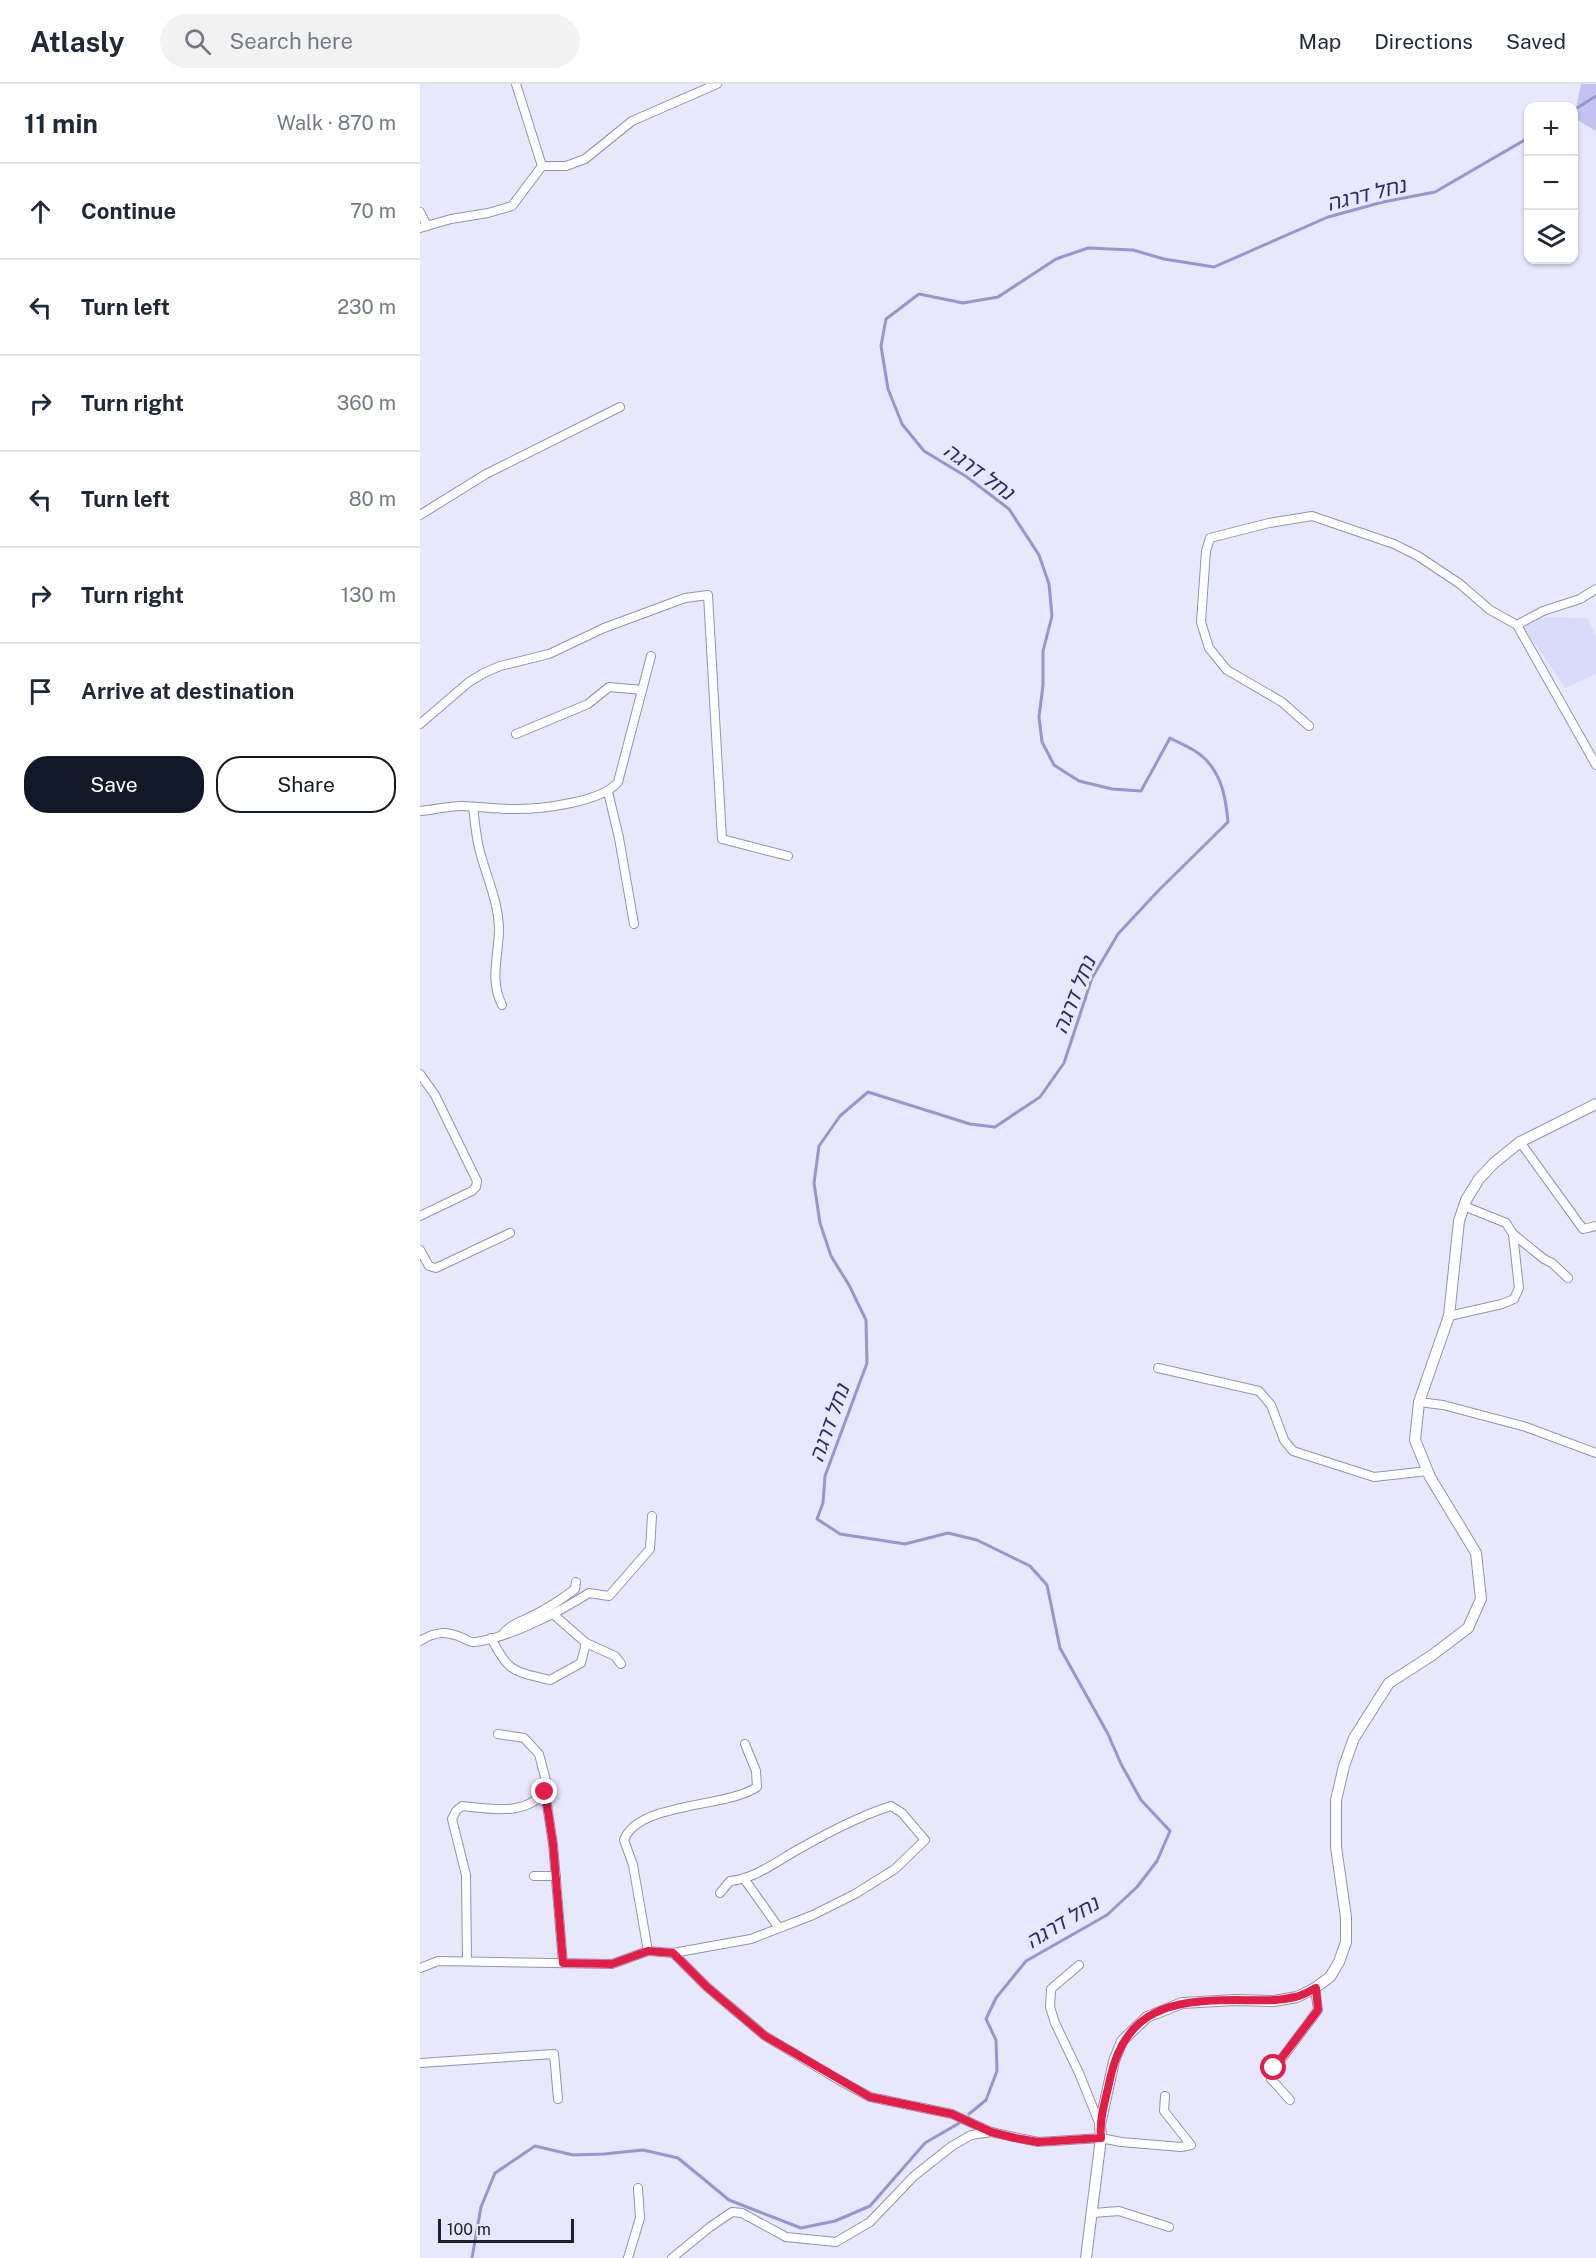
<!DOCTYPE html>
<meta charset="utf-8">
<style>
:root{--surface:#fff;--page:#f2f2f3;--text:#1f2937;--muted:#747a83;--line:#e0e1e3;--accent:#111827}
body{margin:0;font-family:"Public Sans","Noto Sans Hebrew",sans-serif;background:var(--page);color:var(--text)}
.controls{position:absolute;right:18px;top:18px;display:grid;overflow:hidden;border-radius:12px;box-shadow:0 2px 4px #0004}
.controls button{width:54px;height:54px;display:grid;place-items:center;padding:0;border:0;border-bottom:2px solid var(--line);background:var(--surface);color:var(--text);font:30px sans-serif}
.scale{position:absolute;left:18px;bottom:15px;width:136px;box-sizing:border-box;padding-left:6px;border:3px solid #20202c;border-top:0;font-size:16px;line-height:21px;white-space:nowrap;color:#20202c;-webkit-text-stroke:4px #e7e8fb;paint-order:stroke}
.stop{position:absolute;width:18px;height:18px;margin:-14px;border:4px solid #e11d48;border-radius:50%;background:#fff}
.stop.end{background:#e11d48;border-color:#fff;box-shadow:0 2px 6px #0008}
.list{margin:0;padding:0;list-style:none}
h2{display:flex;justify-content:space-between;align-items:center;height:78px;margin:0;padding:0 24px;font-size:26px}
h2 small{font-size:20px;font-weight:400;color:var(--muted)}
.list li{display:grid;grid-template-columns:39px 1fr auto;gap:18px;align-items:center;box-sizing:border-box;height:96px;padding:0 24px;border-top:2px solid var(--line)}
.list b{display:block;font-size:22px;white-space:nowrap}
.list em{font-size:20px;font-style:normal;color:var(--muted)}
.actions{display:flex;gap:12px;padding:18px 24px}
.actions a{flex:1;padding:14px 0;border:2px solid var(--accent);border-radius:24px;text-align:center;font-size:21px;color:var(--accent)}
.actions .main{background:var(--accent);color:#fff}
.icon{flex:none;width:33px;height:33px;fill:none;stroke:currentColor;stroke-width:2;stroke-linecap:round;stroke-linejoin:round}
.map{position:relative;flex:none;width:1176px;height:2174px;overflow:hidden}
header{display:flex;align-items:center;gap:36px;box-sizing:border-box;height:84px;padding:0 30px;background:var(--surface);border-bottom:2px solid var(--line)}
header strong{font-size:28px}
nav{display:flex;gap:33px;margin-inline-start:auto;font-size:21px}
.search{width:420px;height:54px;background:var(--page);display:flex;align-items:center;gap:15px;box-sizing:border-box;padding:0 21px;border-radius:33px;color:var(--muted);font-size:22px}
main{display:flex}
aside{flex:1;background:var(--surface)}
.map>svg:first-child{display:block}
.built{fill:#d9dbfa}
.green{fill:#c2c3f1}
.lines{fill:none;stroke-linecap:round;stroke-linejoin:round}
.stream{stroke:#9596ce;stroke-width:3}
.minor-casing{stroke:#9193b0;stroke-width:10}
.tertiary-casing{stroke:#9193b0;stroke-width:12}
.minor{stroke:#fff;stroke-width:8}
.tertiary{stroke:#fff;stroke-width:10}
.route{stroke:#e11d48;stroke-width:8}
.labels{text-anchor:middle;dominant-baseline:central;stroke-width:6;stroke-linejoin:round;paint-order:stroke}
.water-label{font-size:21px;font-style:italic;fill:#30296c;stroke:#e7e8fb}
</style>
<header>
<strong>Atlasly</strong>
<div class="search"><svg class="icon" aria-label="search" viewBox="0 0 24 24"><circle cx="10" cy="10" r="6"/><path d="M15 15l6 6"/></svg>Search here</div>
<nav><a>Map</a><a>Directions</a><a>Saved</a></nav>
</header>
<main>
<aside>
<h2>11 min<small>Walk · 870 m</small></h2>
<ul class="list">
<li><svg class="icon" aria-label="ahead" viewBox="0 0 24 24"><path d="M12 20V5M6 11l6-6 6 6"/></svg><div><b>Continue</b></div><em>70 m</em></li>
<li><svg class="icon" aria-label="left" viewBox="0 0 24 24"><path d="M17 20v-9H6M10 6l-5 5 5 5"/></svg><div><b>Turn left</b></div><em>230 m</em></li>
<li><svg class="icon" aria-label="right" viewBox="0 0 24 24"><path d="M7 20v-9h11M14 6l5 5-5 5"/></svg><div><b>Turn right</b></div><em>360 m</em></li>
<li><svg class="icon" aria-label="left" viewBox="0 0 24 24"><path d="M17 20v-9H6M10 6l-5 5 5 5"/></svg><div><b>Turn left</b></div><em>80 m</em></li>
<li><svg class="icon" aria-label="right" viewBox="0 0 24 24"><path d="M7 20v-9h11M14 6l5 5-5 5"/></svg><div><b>Turn right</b></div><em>130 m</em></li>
<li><svg class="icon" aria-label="arrive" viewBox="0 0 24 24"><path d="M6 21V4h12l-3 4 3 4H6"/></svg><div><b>Arrive at destination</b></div></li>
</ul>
<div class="actions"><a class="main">Save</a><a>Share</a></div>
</aside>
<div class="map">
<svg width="1176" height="2174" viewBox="0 0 1176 2174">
<rect width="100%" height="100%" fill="#e7e8fb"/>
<polygon class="built" points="1127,533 1167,534 1176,552 1176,590 1145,604 1104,543"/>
<polygon class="green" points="1161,0 1176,0 1176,47 1154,34"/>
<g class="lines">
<g class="stream">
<polyline points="1154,26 1176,12"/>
<path d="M 549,2030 L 566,2016 L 577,1987 L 576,1956 L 566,1935 L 576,1914 L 606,1877 L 687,1831 L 717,1803 L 737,1777 L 750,1747 L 721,1716 L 701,1680 L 688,1650 L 640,1564 L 627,1501 L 610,1482 L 557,1456 L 528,1449 L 485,1460 L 420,1450 L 397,1435 L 403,1419 L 405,1392 L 447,1279 L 446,1236 L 429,1201 L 411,1172 L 400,1139 L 394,1099 L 399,1062 L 420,1032 L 448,1008 L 550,1040 L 575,1043 L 620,1013 L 644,979 L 672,894 L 698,850 L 738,807 L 808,738 C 806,715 802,690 783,673 C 775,665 761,660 750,654 L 721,707 L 692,705 L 659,697 L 634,681 L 622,658 L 619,633 L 623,601 L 623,567 L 632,532 L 629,500 L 619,471 L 589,425 L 547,393 L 504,367 L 482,340 L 468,305 L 461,262 L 466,235 L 499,210 L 543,219 L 578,213 L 636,175 L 668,164 L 713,166 L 744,175 L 794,183 L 908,133 L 963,118 L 1015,108 L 1108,54"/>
<polyline points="52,2174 61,2123 75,2089 115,2062 153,2071 184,2070 223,2066 258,2074 309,2116 381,2144 415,2137 450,2122 505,2059 541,2038"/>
</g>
<g class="minor-casing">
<g id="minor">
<polyline points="96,0 122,82"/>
<polyline points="0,128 7,142"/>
<polyline points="0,144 31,135 68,129 92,122 122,82 146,82 165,75 212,37 297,0"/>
<polyline points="0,431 66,390 200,323"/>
<polyline points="1097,541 1123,527 1160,515 1176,505"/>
<polyline points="0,640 49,598 64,589 80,582 129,570 184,544 265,514 288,511 302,755 368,772"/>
<polyline points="889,642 862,618 807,586 789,564 781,538 786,467 790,454 849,439 892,432 974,460 998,472 1040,500 1070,526 1097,541 1176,681"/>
<polyline points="96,650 168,620 189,603 222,606"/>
<polyline points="188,708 199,754 214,840"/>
<path d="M 53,723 C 55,738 56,754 60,768 C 67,794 78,817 79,844 C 79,871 69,895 82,921"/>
<path d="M 0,727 C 14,726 28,722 41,722 C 60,722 78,726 97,725 C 122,725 182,718 198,698 L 231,572"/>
<polyline points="0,990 15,1011 57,1097 56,1103 52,1107 0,1132"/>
<polyline points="1100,1058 1163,1145 1176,1142"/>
<polyline points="1093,1150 1124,1175 1132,1179 1148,1194"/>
<polyline points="0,1166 9,1182 16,1184 90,1149"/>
<polyline points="1029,1232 1082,1220 1094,1215 1099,1204 1093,1150 1086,1139 1044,1122"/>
<polyline points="738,1284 839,1307 851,1321 864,1356 873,1367 954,1393 1008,1387"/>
<polyline points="999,1318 1023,1321 1106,1343 1176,1369"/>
<polyline points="133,1530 166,1559 195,1572 201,1580"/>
<path d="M 82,1551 C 91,1539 101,1538 114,1531 C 128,1524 142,1515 155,1505 L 156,1498"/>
<path d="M 71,1554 C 89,1589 93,1587 130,1596 L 161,1579 L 166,1559"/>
<path d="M 0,1557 C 16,1547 26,1547 43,1554 C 47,1556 51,1559 55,1558 C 89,1554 141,1527 169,1509 L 189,1512 L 230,1465 L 232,1432"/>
<polyline points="78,1650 104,1654 119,1670 126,1697 125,1708 133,1760 143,1879"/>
<polyline points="114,1792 136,1792"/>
<polyline points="325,1796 359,1844"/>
<path d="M 228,1867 L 213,1781 L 204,1756 C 218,1718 306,1724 337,1703 L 336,1687 L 325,1660"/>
<path d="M 253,1869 L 331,1855 L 393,1831 L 435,1810 L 475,1785 L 505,1756 L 482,1729 L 471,1722 C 439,1732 406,1750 377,1766 C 356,1778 334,1795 310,1797 L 300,1809"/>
<path d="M 47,1877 L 46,1791 L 32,1735 L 36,1727 L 42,1722 C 71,1725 104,1732 125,1708"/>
<polyline points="659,1881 631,1905 630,1923 635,1939 659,1989 680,2041"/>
<polyline points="0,1884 18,1877 192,1880 228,1867 253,1869 287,1903 345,1952 419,1996 450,2013 532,2030 571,2048"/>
<polyline points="0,1979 134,1970 138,2015"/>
<polyline points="870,2016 851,1995 854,1985 898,1926 895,1904"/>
<polyline points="673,2129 699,2127 749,2143"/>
<polyline points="208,2174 220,2134 218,2104"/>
<polyline points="252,2174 290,2143 312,2128 322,2129 366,2153 416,2158 450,2138 494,2092 532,2062 551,2051 571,2048 618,2058 681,2054 701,2058 761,2063 771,2061 744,2027 745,2012"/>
</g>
</g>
<g class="tertiary-casing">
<polyline id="tertiary" points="666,2174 681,2054 680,2041 694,1977 702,1957 727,1933 762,1919 815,1916 854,1917 877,1913 895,1904 910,1893 919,1878 926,1858 926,1833 916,1763 916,1716 924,1682 934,1654 969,1599 1011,1572 1048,1544 1061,1515 1056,1469 1010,1393 995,1356 999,1318 1029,1232 1039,1137 1046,1116 1059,1095 1074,1079 1100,1058 1176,1020"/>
</g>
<use href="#minor" class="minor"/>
<use href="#tertiary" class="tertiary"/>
</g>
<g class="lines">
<path class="route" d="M 125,1708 L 133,1760 L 143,1879 L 192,1880 L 228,1867 L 253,1869 L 287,1903 L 345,1952 L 450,2013 L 532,2030 L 571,2048 L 595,2054 L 618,2058 L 681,2054 C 679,2034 686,2015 690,1995 C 705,1925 751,1916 815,1916 C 836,1916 855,1918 875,1913 C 882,1912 889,1907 896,1904 L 898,1926 L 854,1984"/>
</g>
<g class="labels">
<g class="water-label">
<text transform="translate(946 110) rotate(-14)">נחל דרגה</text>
<text transform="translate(559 387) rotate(36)">נחל דרגה</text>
<text transform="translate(654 911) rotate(-68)">נחל דרגה</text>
<text transform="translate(409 1339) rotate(-70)">נחל דרגה</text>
<text transform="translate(642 1838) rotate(-31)">נחל דרגה</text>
</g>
</g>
</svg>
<div class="controls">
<button>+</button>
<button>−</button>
<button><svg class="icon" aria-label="layers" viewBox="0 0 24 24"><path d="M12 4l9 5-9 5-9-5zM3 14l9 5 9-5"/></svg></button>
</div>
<div class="scale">100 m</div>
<div class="stop" style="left:854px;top:1984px"></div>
<div class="stop end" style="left:125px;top:1708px"></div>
</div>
</main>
